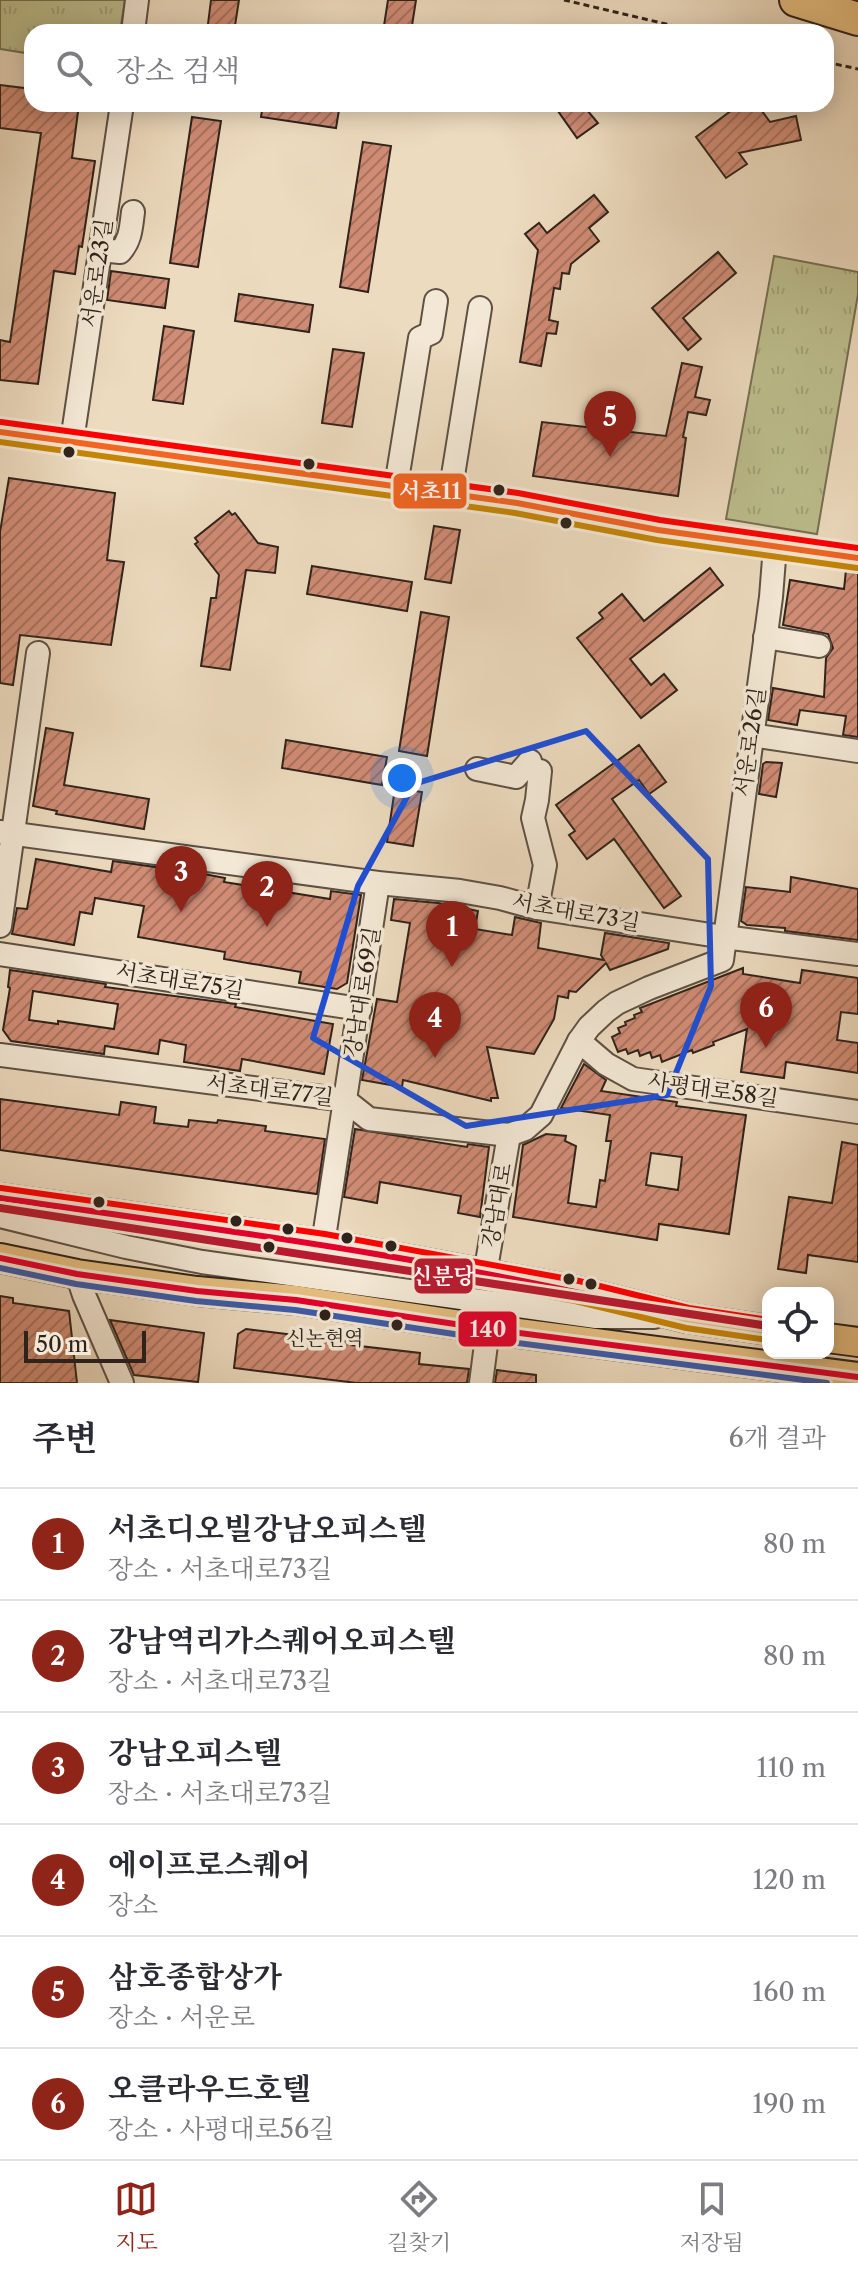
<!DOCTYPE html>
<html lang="ko">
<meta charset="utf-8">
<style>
:root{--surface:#fff;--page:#f2f2f3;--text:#2b2b33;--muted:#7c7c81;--line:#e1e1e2;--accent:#8f2418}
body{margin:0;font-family:"Libre Caslon Text","Noto Serif KR",serif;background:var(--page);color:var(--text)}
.controls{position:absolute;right:24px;bottom:24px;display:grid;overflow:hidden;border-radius:16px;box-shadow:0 4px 20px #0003}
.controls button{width:72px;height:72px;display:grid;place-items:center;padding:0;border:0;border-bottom:2px solid var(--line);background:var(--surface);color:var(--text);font:40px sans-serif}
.scale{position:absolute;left:24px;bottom:20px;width:122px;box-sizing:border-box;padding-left:8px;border:4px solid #2f231b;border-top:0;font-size:22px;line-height:28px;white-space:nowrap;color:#2f231b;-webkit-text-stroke:6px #f3e8d5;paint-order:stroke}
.you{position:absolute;left:402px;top:778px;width:28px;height:28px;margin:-20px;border:6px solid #fff;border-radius:50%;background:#1a73e8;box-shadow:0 0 0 12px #1a73e833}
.badge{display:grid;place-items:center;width:52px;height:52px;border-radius:50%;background:var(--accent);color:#fff;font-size:26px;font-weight:700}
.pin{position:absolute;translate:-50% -66px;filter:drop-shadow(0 2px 4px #0008)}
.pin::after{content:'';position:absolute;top:42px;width:28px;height:24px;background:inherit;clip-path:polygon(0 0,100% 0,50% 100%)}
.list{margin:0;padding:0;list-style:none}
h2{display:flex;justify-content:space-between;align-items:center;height:104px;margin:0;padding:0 32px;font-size:34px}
h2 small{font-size:26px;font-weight:400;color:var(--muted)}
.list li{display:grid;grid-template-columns:52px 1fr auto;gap:24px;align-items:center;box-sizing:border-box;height:112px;padding:0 32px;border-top:2px solid var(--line)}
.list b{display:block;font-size:30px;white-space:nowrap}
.list p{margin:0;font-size:26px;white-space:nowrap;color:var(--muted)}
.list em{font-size:26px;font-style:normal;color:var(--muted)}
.icon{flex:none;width:44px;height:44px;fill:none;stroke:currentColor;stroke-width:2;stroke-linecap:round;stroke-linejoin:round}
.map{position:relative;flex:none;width:858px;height:1383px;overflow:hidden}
.search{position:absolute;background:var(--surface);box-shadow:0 4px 20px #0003;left:24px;right:24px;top:24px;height:88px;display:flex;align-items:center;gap:20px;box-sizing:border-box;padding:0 28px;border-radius:24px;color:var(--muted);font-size:30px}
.sheet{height:776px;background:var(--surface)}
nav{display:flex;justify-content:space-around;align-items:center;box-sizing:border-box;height:112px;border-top:2px solid var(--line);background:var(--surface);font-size:22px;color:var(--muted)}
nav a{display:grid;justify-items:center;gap:4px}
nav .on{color:var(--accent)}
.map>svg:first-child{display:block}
.park{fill:url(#park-tufts);stroke:#767054;stroke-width:2}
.building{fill:url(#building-hatch);stroke:#2f231b;stroke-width:2;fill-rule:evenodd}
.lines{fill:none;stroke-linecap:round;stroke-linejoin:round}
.minor-casing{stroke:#5e5144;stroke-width:26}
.major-casing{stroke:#2f231b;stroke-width:32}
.highway-casing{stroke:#2f231b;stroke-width:36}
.path{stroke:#2f231b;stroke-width:3;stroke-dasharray:6 4;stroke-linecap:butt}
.minor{stroke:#f3e8d5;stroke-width:22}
.major{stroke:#e6be80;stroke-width:28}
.highway{stroke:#e6be80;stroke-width:32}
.bus-1-casing{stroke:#f3e8d5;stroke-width:12}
.bus-2-casing{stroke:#f3e8d5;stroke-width:12}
.bus-3-casing{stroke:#f3e8d5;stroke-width:12}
.bus-4-casing{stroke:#f3e8d5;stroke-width:12}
.bus-5-casing{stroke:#f3e8d5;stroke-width:12}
.bus-1{stroke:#f26522;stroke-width:6}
.bus-2{stroke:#c58507;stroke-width:6}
.bus-3{stroke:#f00;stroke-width:6}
.bus-4{stroke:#e4002b;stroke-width:6}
.bus-5{stroke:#3d5bab;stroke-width:6}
.metro-1-casing{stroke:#f3e8d5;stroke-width:14}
.metro-1{stroke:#b81b30;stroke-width:8}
.marked{fill:none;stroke:#1d4ed8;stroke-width:6;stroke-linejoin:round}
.bus-dot{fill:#2f231b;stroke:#f3e8d5;stroke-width:3}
.labels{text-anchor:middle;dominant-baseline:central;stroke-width:7;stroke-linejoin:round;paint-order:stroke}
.bus-label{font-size:20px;fill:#2f231b;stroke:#f3e8d5}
.street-label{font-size:22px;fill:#2f231b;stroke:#f3e8d5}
.line-badge{stroke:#f3e8d5;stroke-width:3}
.badge-label{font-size:22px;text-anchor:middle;font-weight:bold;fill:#fff}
</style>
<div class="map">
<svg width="858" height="1383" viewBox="0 0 858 1383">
<defs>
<pattern id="park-tufts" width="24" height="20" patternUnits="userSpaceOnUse" patternTransform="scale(2)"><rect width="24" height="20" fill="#bdbe8e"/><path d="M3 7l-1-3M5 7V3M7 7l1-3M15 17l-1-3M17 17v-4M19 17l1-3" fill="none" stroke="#a3a37a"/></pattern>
<pattern id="building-hatch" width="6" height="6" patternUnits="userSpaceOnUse" patternTransform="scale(2)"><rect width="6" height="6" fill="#d08c75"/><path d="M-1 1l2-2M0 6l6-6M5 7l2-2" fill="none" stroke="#a9725f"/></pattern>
</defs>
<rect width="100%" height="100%" fill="#eddbbf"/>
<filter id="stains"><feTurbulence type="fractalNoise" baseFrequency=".0025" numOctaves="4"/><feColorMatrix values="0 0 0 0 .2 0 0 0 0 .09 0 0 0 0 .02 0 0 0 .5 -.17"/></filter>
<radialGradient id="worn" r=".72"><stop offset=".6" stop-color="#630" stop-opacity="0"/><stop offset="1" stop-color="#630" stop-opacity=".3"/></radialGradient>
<g class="park">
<polygon points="0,0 125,0 120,32 32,32 32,54 0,49"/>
<polygon points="774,256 858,272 858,294 817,534 726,519"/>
</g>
<g class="building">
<polygon points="211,0 239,0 234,32 207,32"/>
<polygon points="388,0 416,0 411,32 383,32"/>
<polygon points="0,85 32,89 32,104 79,104 72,158 95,161 82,247 79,246 75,274 54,271 38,384 0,380 0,340 10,342 41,133 0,128"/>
<polygon points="263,104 340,104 336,128 261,117"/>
<polygon points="553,104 582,104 598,123 577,138"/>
<polygon points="740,104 757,104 770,122 796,116 801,140 739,153 747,164 726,178 696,137"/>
<polygon points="192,117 221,121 198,267 170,263"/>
<polygon points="363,142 391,146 368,292 340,287"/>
<polygon points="594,195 608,212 589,228 599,241 571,264 569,274 562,273 560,289 554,288 549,320 558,322 556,334 547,333 541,366 520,362 538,250 525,234 539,223 547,233"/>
<polygon points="718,252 736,273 683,318 701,339 688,350 652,308"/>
<polygon points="111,271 169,279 165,308 107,300"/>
<polygon points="239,294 313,305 309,332 235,321"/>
<polygon points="164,326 194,331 183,404 153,400"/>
<polygon points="333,349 364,353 352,427 322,423"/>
<polygon points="682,363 702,367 695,397 710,400 706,415 688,412 683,437 686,438 678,496 533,476 542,422 666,436"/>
<polygon points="9,478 115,493 107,560 124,562 111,645 20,635 13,685 0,683 0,532"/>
<polygon points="229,511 232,515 235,513 258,543 278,547 275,573 246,570 230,670 201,666 211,598 216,598 219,575 195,544 198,542 195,538"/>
<polygon points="434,526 460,530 451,583 425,579"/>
<polygon points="312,566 412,582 407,611 307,594"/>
<polygon points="710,568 723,585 630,659 651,685 664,674 677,690 641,718 577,638 603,618 599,613 622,594 644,621"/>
<polygon points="846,570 858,572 858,737 843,735 846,716 800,710 797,725 768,720 773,688 824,697 826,658 833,648 828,634 783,625 790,580 844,589"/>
<polygon points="421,612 449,617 427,756 399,751"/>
<polygon points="46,728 73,733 64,785 149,799 144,829 56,814 57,811 33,806"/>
<polygon points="286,740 387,757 382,785 282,768"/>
<polygon points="639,745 666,782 649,794 639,780 612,799 681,896 664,908 614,839 587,859 569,835 575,831 556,805"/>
<polygon points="766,762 782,763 776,797 759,794 763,764"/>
<polygon points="395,788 422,792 413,846 387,842"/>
<polygon points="36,859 111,872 113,861 204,874 225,878 224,882 330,899 331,891 361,895 347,983 337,989 299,983 301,972 224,959 225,952 138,937 144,906 95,898 92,914 80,912 74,945 12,934 17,908 27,909"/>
<polygon points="791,877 858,889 858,940 785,931 785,928 747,925 741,921 746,887 790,892"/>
<polygon points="394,899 438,903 478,911 475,929 512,935 515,917 541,923 538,948 604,960 601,955 605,933 669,943 668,949 610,970 606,963 576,992 569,991 568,998 558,996 554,1019 534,1054 487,1047 498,1098 491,1098 491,1101 403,1080 402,1087 362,1080 377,999 397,1002 410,923 391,920"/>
<polygon points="743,968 743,974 800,983 802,970 858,978 858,1014 841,1012 837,1040 858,1043 858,1073 786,1062 784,1078 741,1072 747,1029 713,1042 714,1045 693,1053 692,1050 662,1062 660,1055 652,1058 650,1052 640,1056 638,1050 628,1054 626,1049 618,1052 612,1037 620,1033 618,1028 626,1025 625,1022 635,1018 634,1015 642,1012 640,1008"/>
<path d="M 10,970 L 106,984 L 105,987 L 236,1004 L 235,1007 L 333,1024 L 324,1074 L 242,1059 L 240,1071 L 184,1062 L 186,1045 L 160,1040 L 158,1054 L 105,1046 L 104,1054 L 11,1041 L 3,1030 L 10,988 L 8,987 ZM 33,991 L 118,1004 L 114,1029 L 58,1021 L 58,1024 L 29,1020 Z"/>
<path d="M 584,1064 L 606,1080 L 601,1091 L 677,1102 L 676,1106 L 746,1115 L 729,1234 L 659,1224 L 657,1240 L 513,1217 L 523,1145 L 546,1134 L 566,1136 L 565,1141 L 576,1146 L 568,1203 L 596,1207 L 600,1180 L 605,1181 L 611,1141 L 606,1141 L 610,1115 L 561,1108 ZM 651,1153 L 682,1157 L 678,1190 L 646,1185 Z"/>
<polygon points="0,1099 119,1115 121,1102 156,1107 154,1123 188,1127 189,1120 217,1123 218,1120 266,1126 265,1131 325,1139 317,1194 0,1150"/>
<polygon points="355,1129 467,1147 468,1144 489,1147 480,1217 458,1213 461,1196 380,1182 377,1203 344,1197"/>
<polygon points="842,1142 858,1145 858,1262 808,1255 806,1273 778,1269 789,1197 832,1203"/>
<polygon points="0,1296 13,1298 13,1303 69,1311 77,1383 0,1383"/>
<polygon points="110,1320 204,1333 198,1382 134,1375"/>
<polygon points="246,1329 351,1342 351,1345 420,1353 419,1364 469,1369 467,1383 357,1383 234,1368 238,1334"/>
<polygon points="497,1370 536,1375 536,1383 495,1383"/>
</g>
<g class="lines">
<g class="minor-casing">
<g id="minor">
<polyline points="133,32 137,0"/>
<path d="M 100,250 L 120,252 C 131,240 131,227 133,212"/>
<polyline points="0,432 517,503 658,530 858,558"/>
<polyline points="72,441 122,104"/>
<polyline points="396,486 420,338 431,333 436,301"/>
<polyline points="450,494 480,308"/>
<polyline points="765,637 819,646"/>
<polyline points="751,735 858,751"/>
<polyline points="477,769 516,777 530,761"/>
<polyline points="0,832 378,883 460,891 500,898 537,908 724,937 858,954"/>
<polyline points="537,908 545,865 533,818 537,800 540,771"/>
<polyline points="0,926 38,653"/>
<polyline points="0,954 360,1009"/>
<polyline points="579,1041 606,1064 633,1079 858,1112"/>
<polyline points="0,1055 345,1100 369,1119 509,1135 525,1129 541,1115 579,1041 589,1027 606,1011 617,1003 649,988 722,960 771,597 775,546"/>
<polyline points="0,1216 126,1247 202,1262 596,1317 654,1317"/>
<polyline points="323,1244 378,883"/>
<polyline points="77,1274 84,1295 122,1383"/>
<polyline points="485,1274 509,1135"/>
<polyline points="481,1383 488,1329"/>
</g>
</g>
<g class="major-casing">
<g id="major">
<polyline points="0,1198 323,1244 577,1291 687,1318 768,1330"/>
<polyline points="0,1258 77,1274 197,1291 296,1300 488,1329 858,1377"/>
<polyline points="828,1338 858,1342"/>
</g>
</g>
<g class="highway-casing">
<polyline id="highway" points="796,0 858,19"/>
</g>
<g class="path">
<polyline points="564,0 700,32"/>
<polyline points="826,62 858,69"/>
</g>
<use href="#minor" class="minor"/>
<use href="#major" class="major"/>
<use href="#highway" class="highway"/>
<g class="bus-1-casing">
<polyline id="bus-1" points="0,432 517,503 658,530 858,558"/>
</g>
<g class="bus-2-casing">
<g id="bus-2">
<polyline points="0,442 515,513 657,540 857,568"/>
<polyline points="0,1208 321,1254 575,1301 686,1328 767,1340"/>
</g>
</g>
<g class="bus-3-casing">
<g id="bus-3">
<polyline points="1,422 518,493 660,520 858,548"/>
<polyline points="1,1188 325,1234 579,1281 689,1308 768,1320"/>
</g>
</g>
<g class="bus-4-casing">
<g id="bus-4">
<path d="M 0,1198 C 223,1230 447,1259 667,1313"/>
<polyline points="0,1258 77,1274 197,1291 296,1300 488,1329 858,1377"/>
</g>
</g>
<g class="bus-5-casing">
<polyline id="bus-5" points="0,1268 76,1284 196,1301 295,1310 487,1339 827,1383"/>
</g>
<use href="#bus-1" class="bus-1"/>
<use href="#bus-2" class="bus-2"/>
<use href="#bus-3" class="bus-3"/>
<use href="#bus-4" class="bus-4"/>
<use href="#bus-5" class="bus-5"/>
<g class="metro-1-casing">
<polyline id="metro-1" points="0,1208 768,1326"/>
</g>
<use href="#metro-1" class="metro-1"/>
</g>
<path class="marked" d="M 586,731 L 708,859 L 711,986 L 667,1095 L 466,1126 L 313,1038 L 358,886 L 414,784 Z"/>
<g class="bus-dot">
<circle cx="69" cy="452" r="7"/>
<circle cx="309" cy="464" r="7"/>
<circle cx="499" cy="490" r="7"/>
<circle cx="566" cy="523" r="7"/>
<circle cx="99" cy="1202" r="7"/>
<circle cx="236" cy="1221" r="7"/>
<circle cx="288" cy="1229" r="7"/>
<circle cx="347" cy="1238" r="7"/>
<circle cx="391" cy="1246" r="7"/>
<circle cx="269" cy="1247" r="7"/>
<circle cx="569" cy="1279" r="7"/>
<circle cx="591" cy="1284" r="7"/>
<circle cx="325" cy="1315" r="7"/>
<circle cx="397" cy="1325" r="7"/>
</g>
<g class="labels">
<g class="bus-label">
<text x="325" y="1338">신논현역</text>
</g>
<g class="street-label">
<text transform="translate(97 273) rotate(-82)">서운로23길</text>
<text transform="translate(750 742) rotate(-82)">서운로26길</text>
<text transform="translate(576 912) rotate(10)">서초대로73길</text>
<text transform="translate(180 981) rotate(9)">서초대로75길</text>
<text transform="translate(362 992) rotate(-81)">강남대로69길</text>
<text transform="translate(270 1090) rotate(7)">서초대로77길</text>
<text transform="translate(713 1090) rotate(8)">사평대로58길</text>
<text transform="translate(497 1205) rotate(-80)">강남대로</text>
</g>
</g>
<g class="line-badge">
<rect x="392" y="472" width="76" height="38" rx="8" fill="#f26522"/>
<rect x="413" y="1257" width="61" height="38" rx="8" fill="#b81b30"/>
<rect x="457" y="1310" width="61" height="38" rx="8" fill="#e4002b"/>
</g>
<g class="badge-label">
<text x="430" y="499">서초11</text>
<text x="443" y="1284">신분당</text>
<text x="488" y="1337">140</text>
</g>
<rect width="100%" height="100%" filter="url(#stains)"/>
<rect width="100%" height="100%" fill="url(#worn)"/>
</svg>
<div class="controls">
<button><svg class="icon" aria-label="locate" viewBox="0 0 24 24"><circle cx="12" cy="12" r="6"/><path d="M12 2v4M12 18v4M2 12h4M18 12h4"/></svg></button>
</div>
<div class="scale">50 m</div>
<div class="you"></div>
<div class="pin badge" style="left:452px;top:967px">1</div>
<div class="pin badge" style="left:267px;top:927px">2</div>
<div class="pin badge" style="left:181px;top:912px">3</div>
<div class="pin badge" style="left:435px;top:1058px">4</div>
<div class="pin badge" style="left:610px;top:457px">5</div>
<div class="pin badge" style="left:766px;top:1048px">6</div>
<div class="search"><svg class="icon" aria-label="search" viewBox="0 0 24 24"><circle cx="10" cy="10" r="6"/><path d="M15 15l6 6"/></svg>장소 검색</div>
</div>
<section class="sheet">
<h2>주변<small>6개 결과</small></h2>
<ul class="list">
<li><span class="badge">1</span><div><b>서초디오빌강남오피스텔</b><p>장소 · 서초대로73길</p></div><em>80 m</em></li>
<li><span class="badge">2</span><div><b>강남역리가스퀘어오피스텔</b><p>장소 · 서초대로73길</p></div><em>80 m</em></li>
<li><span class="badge">3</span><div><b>강남오피스텔</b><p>장소 · 서초대로73길</p></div><em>110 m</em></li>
<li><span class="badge">4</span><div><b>에이프로스퀘어</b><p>장소</p></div><em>120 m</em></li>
<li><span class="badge">5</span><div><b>삼호종합상가</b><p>장소 · 서운로</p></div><em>160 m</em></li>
<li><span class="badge">6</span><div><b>오클라우드호텔</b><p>장소 · 사평대로56길</p></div><em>190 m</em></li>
</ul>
</section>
<nav>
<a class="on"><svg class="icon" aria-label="map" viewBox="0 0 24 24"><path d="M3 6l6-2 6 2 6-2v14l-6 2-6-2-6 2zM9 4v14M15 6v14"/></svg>지도</a>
<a><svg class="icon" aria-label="directions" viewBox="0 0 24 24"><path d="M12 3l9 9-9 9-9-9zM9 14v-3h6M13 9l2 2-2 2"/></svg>길찾기</a>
<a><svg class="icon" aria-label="saved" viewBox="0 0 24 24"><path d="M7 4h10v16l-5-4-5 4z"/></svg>저장됨</a>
</nav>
